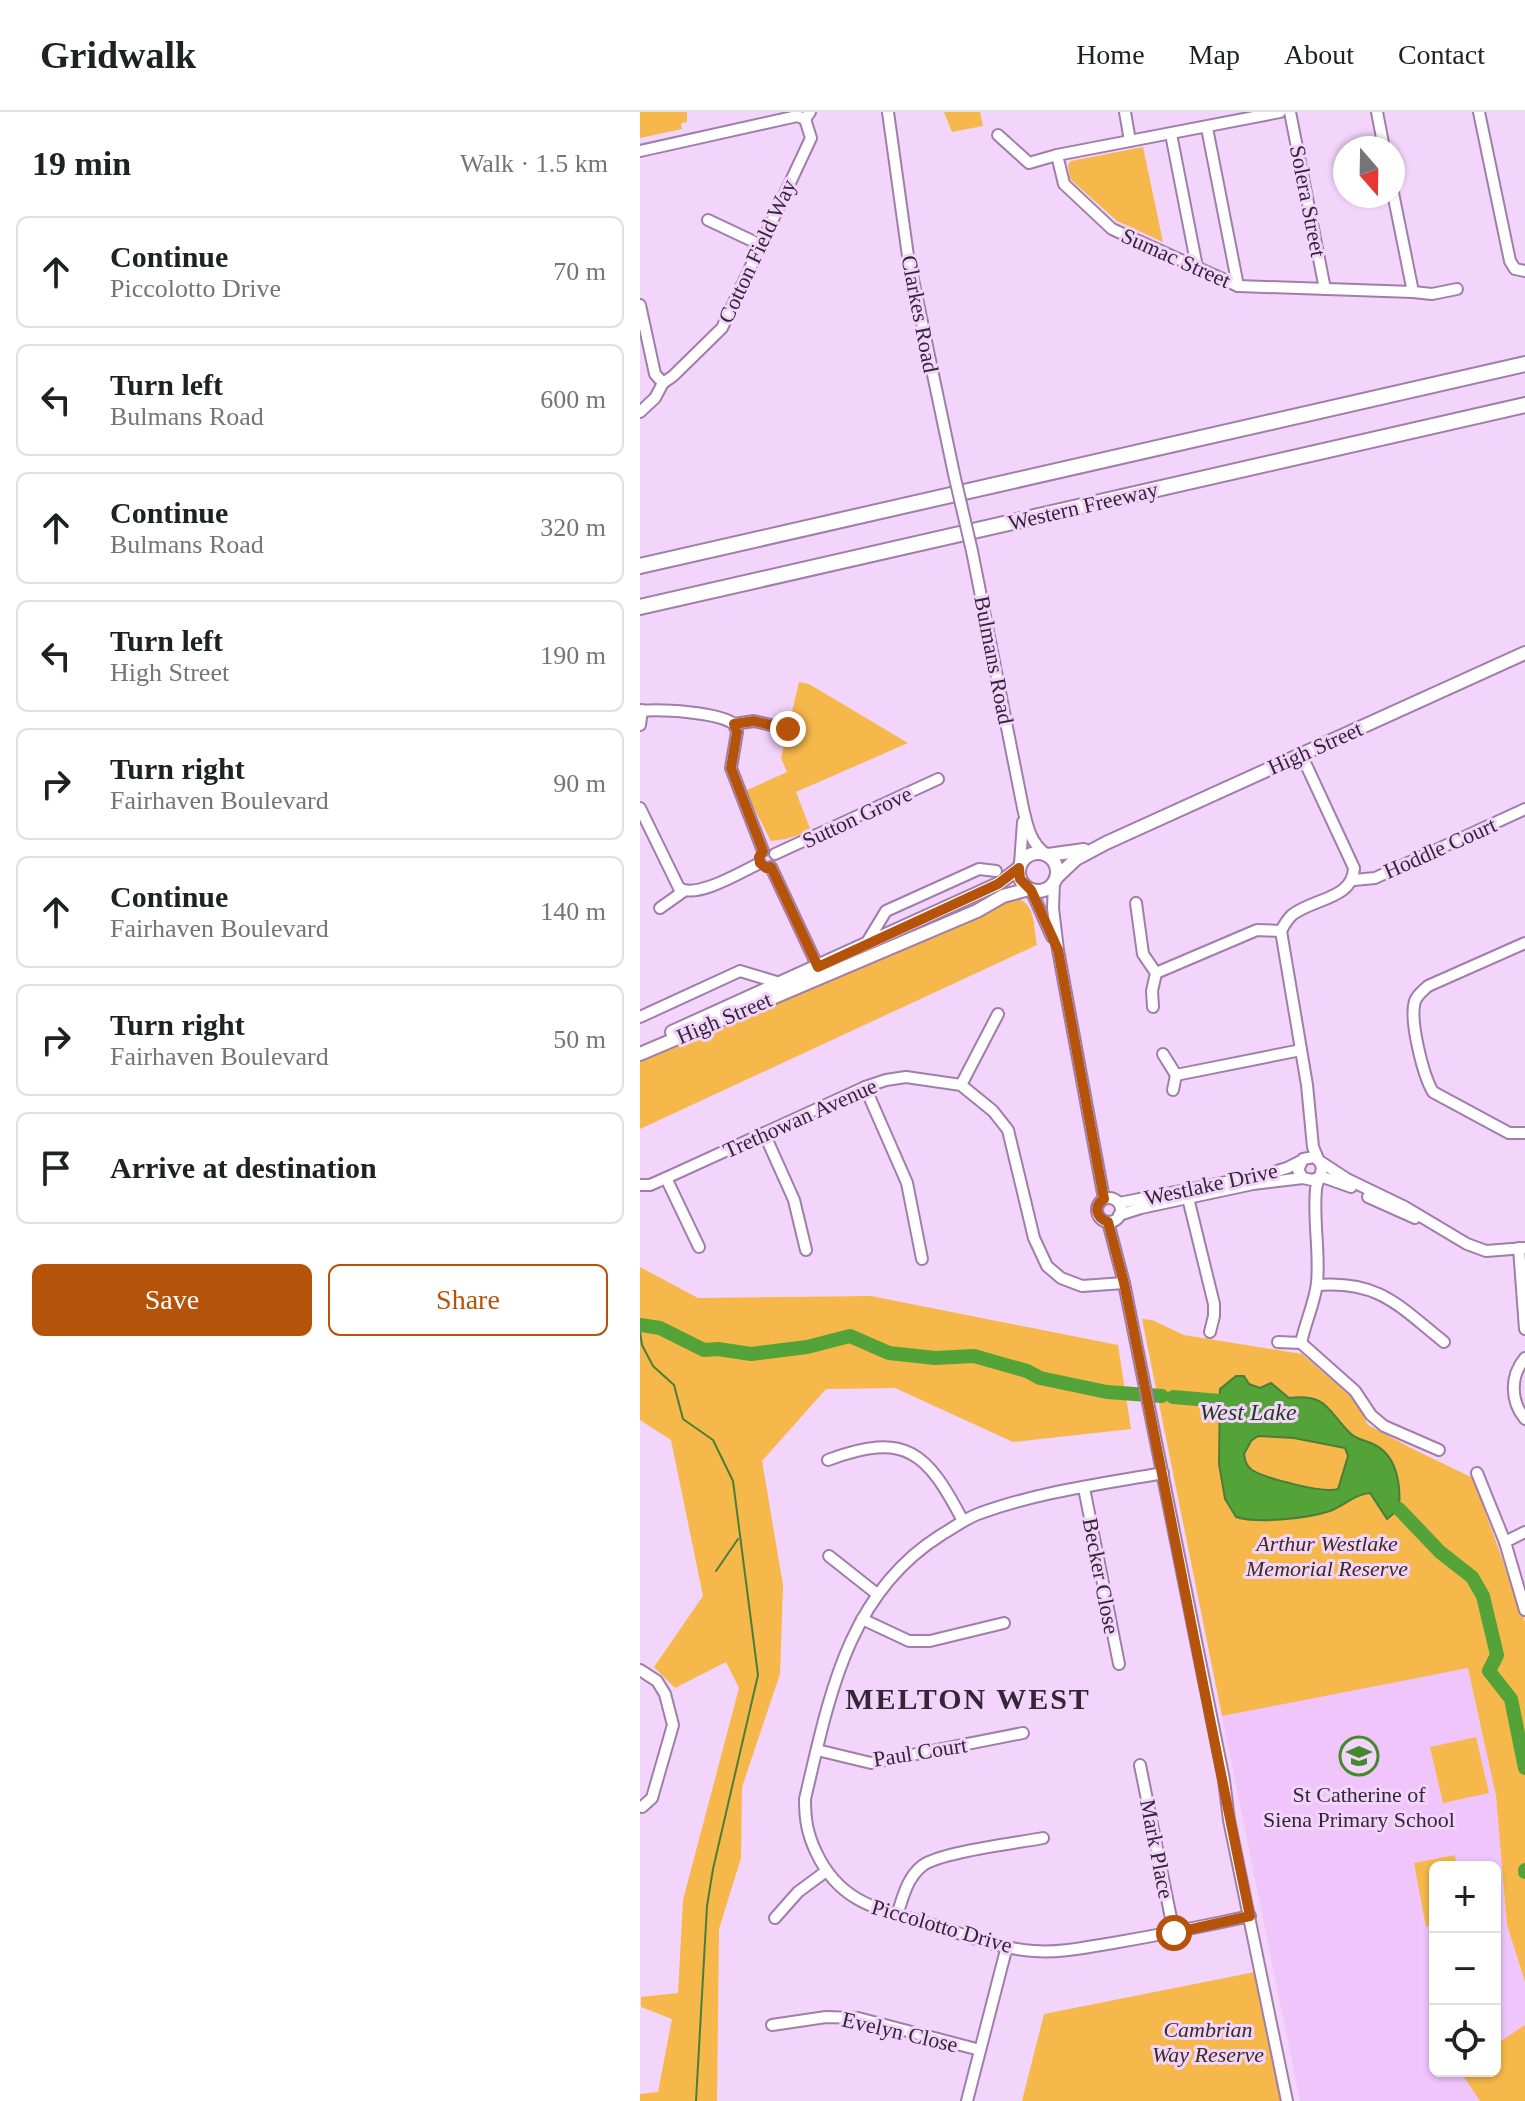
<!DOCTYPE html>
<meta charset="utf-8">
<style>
:root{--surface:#fff;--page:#f6f6f6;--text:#202124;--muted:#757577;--line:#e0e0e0;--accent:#b45309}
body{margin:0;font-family:"Times New Roman",serif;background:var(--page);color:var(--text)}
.controls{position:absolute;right:24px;bottom:24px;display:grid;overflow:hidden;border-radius:12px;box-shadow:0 2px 6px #0004}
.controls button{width:72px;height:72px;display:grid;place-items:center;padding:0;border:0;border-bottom:2px solid var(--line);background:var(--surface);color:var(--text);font:40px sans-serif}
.compass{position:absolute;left:693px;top:24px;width:72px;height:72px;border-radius:50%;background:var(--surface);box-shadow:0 2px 6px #0004;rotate:160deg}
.stop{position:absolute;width:24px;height:24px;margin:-18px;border:6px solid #b45309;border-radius:50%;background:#fff}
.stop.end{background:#b45309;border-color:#fff;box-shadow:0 2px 8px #0008}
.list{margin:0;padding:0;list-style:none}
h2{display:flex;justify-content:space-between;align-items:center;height:104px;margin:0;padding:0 32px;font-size:34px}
h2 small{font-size:26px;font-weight:400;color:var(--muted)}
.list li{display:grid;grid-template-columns:52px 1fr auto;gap:24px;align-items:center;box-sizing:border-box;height:112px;margin:0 16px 16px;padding:0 16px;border:2px solid var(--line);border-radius:12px}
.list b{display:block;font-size:30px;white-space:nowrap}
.list p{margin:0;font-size:26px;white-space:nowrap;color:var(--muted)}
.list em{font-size:26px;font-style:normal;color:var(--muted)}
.actions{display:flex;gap:16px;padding:24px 32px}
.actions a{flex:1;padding:18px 0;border:2px solid var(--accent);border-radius:12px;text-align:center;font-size:28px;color:var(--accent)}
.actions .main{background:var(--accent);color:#fff}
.icon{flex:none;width:44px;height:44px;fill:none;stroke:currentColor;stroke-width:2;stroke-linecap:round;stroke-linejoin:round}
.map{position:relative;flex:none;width:885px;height:1989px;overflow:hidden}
header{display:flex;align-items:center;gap:48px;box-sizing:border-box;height:112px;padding:0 40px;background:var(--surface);border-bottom:2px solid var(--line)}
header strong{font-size:38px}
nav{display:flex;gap:44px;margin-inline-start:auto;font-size:28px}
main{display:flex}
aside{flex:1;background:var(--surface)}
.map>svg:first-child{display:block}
.built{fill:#f0c5fc;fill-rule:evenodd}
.green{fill:#f6b84a}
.water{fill:#54a339;stroke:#4a7e39;stroke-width:2;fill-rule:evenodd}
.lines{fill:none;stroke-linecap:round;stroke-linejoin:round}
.stream{stroke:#4a7e39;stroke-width:2}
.river{stroke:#54a339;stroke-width:14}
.minor-casing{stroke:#a07daa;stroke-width:14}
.major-casing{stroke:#a07daa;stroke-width:16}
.highway-casing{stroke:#a07daa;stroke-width:18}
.minor{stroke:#fff;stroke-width:10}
.major{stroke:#fff;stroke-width:12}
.highway{stroke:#fff;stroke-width:14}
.minor-bridge-casing{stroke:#a07daa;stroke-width:14;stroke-linecap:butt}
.minor-bridge{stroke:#fff;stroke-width:10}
.route{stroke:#b45309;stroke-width:10}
.labels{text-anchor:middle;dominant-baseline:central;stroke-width:6;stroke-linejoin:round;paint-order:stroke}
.street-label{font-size:22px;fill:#342638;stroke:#f3d5fc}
.park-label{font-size:22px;font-style:italic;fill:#3b2e1a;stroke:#f3d5fc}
.poi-label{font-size:22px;fill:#342638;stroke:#f3d5fc}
.water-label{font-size:24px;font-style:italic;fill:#1f3e15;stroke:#f3d5fc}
.district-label{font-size:30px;font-weight:bold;letter-spacing:2px;fill:#342638;stroke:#f3d5fc}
</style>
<header>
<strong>Gridwalk</strong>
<nav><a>Home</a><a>Map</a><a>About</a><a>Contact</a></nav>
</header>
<main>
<aside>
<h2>19 min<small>Walk · 1.5 km</small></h2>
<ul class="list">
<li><svg class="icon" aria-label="ahead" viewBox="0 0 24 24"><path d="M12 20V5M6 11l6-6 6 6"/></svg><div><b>Continue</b><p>Piccolotto Drive</p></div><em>70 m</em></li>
<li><svg class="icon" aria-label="left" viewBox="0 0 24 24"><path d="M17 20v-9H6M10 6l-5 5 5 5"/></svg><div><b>Turn left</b><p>Bulmans Road</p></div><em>600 m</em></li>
<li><svg class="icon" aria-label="ahead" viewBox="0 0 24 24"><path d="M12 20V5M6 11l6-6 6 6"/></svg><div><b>Continue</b><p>Bulmans Road</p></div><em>320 m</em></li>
<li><svg class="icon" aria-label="left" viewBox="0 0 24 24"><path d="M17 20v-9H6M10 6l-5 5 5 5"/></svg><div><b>Turn left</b><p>High Street</p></div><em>190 m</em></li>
<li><svg class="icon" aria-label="right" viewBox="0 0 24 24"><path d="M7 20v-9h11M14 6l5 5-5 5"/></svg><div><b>Turn right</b><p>Fairhaven Boulevard</p></div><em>90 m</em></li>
<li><svg class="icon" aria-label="ahead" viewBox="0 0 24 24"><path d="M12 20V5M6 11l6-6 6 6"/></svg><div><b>Continue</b><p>Fairhaven Boulevard</p></div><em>140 m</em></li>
<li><svg class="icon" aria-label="right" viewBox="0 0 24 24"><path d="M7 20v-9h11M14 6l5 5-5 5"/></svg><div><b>Turn right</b><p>Fairhaven Boulevard</p></div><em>50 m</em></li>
<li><svg class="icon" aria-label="arrive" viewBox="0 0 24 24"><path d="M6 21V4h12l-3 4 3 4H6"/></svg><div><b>Arrive at destination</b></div></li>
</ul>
<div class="actions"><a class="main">Save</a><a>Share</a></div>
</aside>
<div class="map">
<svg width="885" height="1989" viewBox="0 0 885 1989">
<rect width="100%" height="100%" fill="#f3d5fc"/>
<path class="built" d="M 828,1555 L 856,1684 L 867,1813 L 885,1870 L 885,1989 L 660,1989 L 582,1604 ZM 795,1755 L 855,1755 L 855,1959 L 795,1959 Z"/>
<g class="green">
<polygon points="0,0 47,0 47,10 41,11 42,17 0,26"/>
<polygon points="304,0 340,0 343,14 312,20"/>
<polygon points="503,35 523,130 477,109 430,67 428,53 431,49"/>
<polygon points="159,570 169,572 268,631 156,680 171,719 146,727 131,729 105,679 147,660 141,646"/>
<path d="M 370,786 C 396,786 393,812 397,833 L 0,1017 L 0,947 Z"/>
<polygon points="0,1155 58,1186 231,1184 478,1233 491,1317 373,1330 255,1276 186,1277 122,1349 143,1473 140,1562 102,1675 101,1746 79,1817 77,1989 0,1989 0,1982 18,1980 32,1907 1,1895 1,1885 38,1881 43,1788 99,1576 86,1550 35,1576 14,1555 63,1484 31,1328 0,1308"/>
<polygon points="502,1207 512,1208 544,1223 662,1242 715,1288 728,1313 773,1337 833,1366 885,1510 885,1870 867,1813 856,1684 828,1556 582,1604"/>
<polygon points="836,1625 849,1681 803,1691 790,1635"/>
<polygon points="815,1743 817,1755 795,1755 795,1813 786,1815 774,1751"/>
<polygon points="615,1860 643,1989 382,1989 404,1902"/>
<polygon points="885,1913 885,1989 840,1989 820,1959 855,1959 855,1933"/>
</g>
<path class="water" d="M 596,1264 L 604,1264 L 609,1272 L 620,1276 L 631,1271 L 649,1286 C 688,1281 688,1300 710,1321 C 715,1327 725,1328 733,1332 C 757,1343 761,1372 759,1397 L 747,1407 L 730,1381 C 715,1382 704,1394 690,1399 C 669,1406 618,1412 596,1405 L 585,1387 L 579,1352 L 580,1277 ZM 618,1324 L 654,1326 L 705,1336 L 708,1344 L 698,1377 C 684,1382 625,1366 612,1358 C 606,1354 605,1348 604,1342 L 611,1329 Z"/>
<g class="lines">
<g class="stream">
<polyline points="0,1220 2,1233 13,1254 34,1273 43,1307 73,1328 93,1369 118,1563 73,1757 67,1794 56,1989"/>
<polyline points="76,1459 98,1427"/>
</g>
<g class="river">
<polyline points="0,1213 20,1216 64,1238 78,1237 111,1242 167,1235 210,1224 249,1241 295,1246 334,1244 387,1259 400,1266 467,1280 522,1284"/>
<polyline points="533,1285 580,1289"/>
<polyline points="759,1397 800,1440 832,1465 843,1484 857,1543 849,1559 871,1587 885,1656"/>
<polyline points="885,1758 885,1760"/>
</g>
<g class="minor-casing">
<g id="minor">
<polyline points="248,0 268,144 314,362"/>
<polyline points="485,0 490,29"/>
<polyline points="640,0 417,43 424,72 472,117 598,174 773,180 753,81"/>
<polyline points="650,0 685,177"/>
<polyline points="737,0 744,36"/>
<polyline points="839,0 870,149 875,157 885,159"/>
<polyline points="567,16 598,174"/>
<polyline points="531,22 557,155"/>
<polyline points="358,23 389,51 417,43"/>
<polyline points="0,39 157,4 165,7"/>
<polyline points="68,108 121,133"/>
<polyline points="773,180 792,182 817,177"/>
<polyline points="0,193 15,262 23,271"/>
<polyline points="0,300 15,286 23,271 33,264 82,216 171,26 165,7 170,0"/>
<path d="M 332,439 L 383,696 C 387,713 390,731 406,742"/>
<path d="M 0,599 C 21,597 78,600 94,612 L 97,620 L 91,656 L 123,739"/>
<polyline points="94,612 114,609 148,617"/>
<polyline points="0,613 2,598"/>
<path d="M 661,642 L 714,756 C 713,787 674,786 652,803 C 647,808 644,813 641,819 L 667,973 L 673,1035 L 678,1047"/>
<path d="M 0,696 L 39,776 C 57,787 101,760 120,751"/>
<polyline points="135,742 298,667"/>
<polyline points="380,752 383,710"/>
<polyline points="131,755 178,855"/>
<polyline points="714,768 735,766 885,697"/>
<polyline points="414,770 413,796 418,838 464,1087"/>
<polyline points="391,778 412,825"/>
<polyline points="496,791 503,842 516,861 512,879 513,895"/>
<polyline points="20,796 44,779"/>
<path d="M 885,831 L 788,874 C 783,879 778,882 775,889 C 769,908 783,963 793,980 L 869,1021 L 885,1021"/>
<polyline points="226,832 246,799 339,757 356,759"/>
<polyline points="516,861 617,818 641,819"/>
<polyline points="0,905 100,859 140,871"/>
<polyline points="523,942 536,963 533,978"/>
<polyline points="536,963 661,938"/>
<polyline points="321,973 358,902"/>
<polyline points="225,975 267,1071 282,1147"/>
<polyline points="124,1021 154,1088 166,1138"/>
<polyline points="681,1050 707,1067 765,1095 827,1132 846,1139 885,1136"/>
<polyline points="680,1064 711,1075"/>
<polyline points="26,1066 59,1135"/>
<polyline points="0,1073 10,1073 26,1066 225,975 246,968 266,965 321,973 353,999 368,1018 394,1126 407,1154 421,1166 442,1174 484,1171"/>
<polyline points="728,1085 775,1106"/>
<circle cx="469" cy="1098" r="12"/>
<polyline points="548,1086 574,1192 574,1204 570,1220"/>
<polyline points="479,1091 627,1062 647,1056 661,1049"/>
<polyline points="479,1103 501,1096 613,1072 663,1066"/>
<polyline points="468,1110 484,1171 584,1668 589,1708 647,1989"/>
<polyline points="879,1136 885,1217"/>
<path d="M 677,1173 C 739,1168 759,1194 804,1230"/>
<polyline points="638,1230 661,1231 715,1279 731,1303 744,1314 799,1338"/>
<path d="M 661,1231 C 665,1211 675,1190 677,1171 C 680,1139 673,1109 676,1077 C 678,1063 689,1055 674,1045 L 663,1047 L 658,1058 L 663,1066 L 672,1068 L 678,1066"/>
<path d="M 885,1246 C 870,1264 870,1288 885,1307"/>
<path d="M 188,1348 C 266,1319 287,1340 323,1409"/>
<path d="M 523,1361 C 462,1372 397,1380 338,1402 C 325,1407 313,1416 301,1423 C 207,1482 189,1586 165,1687 C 165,1707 167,1721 176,1740 C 202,1796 246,1798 300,1815 C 330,1825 362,1837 394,1839 C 421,1841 447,1835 473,1831 C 519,1823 565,1814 610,1804"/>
<polyline points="837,1361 865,1430 885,1498"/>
<polyline points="444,1376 479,1552"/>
<polyline points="865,1430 885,1420"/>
<polyline points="189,1444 237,1482"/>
<polyline points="222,1507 269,1529 290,1529 364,1511"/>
<polyline points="0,1558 17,1569 25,1582 33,1613 12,1686 2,1695"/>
<polyline points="177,1638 231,1651 383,1621"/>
<polyline points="500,1653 534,1821"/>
<path d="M 257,1803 C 263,1785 267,1766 282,1754 C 299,1740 378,1731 403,1726"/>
<polyline points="135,1806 158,1780 185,1760"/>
<polyline points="132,1913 186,1905 218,1906 340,1938"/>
<polyline points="327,1989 367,1834"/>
</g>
</g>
<g class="major-casing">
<g id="major">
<circle cx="398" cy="760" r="19"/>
<polyline points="408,743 444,738"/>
<polyline points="416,766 436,747 466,731 885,541"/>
<polyline points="32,920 358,772 379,756"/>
<polyline points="0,942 337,799 363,784 389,777"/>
</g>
</g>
<g class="highway-casing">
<g id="highway">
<polyline points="0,454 885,252"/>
<polyline points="0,495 885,293"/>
</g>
</g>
<use href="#minor" class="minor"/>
<use href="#major" class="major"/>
<use href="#highway" class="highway"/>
<g class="minor-bridge-casing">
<polyline id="minor-bridge" points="314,362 332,439"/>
</g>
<use href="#minor-bridge" class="minor-bridge"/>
</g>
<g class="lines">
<path class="route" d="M 148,617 L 114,609 L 94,612 L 97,620 L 91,656 L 123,739 L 119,745 L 120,751 L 126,756 L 131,755 L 178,855 L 358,772 L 379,756 L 380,767 L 391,778 L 418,838 L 464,1087 C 453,1094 456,1106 468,1110 L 484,1171 C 527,1382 566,1594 610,1804 L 534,1821"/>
</g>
<defs>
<g id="school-ring" transform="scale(2)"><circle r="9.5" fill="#f3d5fc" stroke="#45892d" stroke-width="1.5"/><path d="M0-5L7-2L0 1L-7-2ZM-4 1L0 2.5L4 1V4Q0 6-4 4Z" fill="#45892d"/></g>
</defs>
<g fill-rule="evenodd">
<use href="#school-ring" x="719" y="1644"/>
</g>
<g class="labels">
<g class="street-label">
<text transform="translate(668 89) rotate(79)">Solera Street</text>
<text transform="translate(117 139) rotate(-65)">Cotton Field Way</text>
<text transform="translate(536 146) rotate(24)">Sumac Street</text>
<text transform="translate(280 202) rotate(79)">Clarkes Road</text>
<text transform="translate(443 394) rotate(-13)">Western Freeway</text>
<text transform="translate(354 548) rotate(79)">Bulmans Road</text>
<text transform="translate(675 636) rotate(-24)">High Street</text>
<text transform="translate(217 705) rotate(-25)">Sutton Grove</text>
<text transform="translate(800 736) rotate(-24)">Hoddle Court</text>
<text transform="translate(84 906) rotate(-23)">High Street</text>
<text transform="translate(160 1006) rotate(-24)">Trethowan Avenue</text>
<text transform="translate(571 1072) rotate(-12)">Westlake Drive</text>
<text transform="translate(461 1464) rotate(79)">Becker Close</text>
<text transform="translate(280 1640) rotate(-9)">Paul Court</text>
<text transform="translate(517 1737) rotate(79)">Mark Place</text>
<text transform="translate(302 1814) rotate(16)">Piccolotto Drive</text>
<text transform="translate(260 1920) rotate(13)">Evelyn Close</text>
</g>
<g class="park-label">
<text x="687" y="1431">Arthur Westlake<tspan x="687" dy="25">Memorial Reserve</tspan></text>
<text x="568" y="1917">Cambrian<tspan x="568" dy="25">Way Reserve</tspan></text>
</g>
<g class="poi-label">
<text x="719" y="1682">St Catherine of<tspan x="719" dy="25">Siena Primary School</tspan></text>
</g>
<g class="water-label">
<text x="608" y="1300">West Lake</text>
</g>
<g class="district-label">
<text x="328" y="1586">MELTON WEST</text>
</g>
</g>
</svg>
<div class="controls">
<button>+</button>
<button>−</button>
<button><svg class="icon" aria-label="locate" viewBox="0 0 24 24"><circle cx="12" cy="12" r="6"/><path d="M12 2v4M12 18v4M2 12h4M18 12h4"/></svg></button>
</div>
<svg class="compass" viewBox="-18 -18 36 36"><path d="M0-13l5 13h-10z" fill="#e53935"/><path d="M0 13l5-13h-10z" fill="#757577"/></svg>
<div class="stop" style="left:534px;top:1821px"></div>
<div class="stop end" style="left:148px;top:617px"></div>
</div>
</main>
